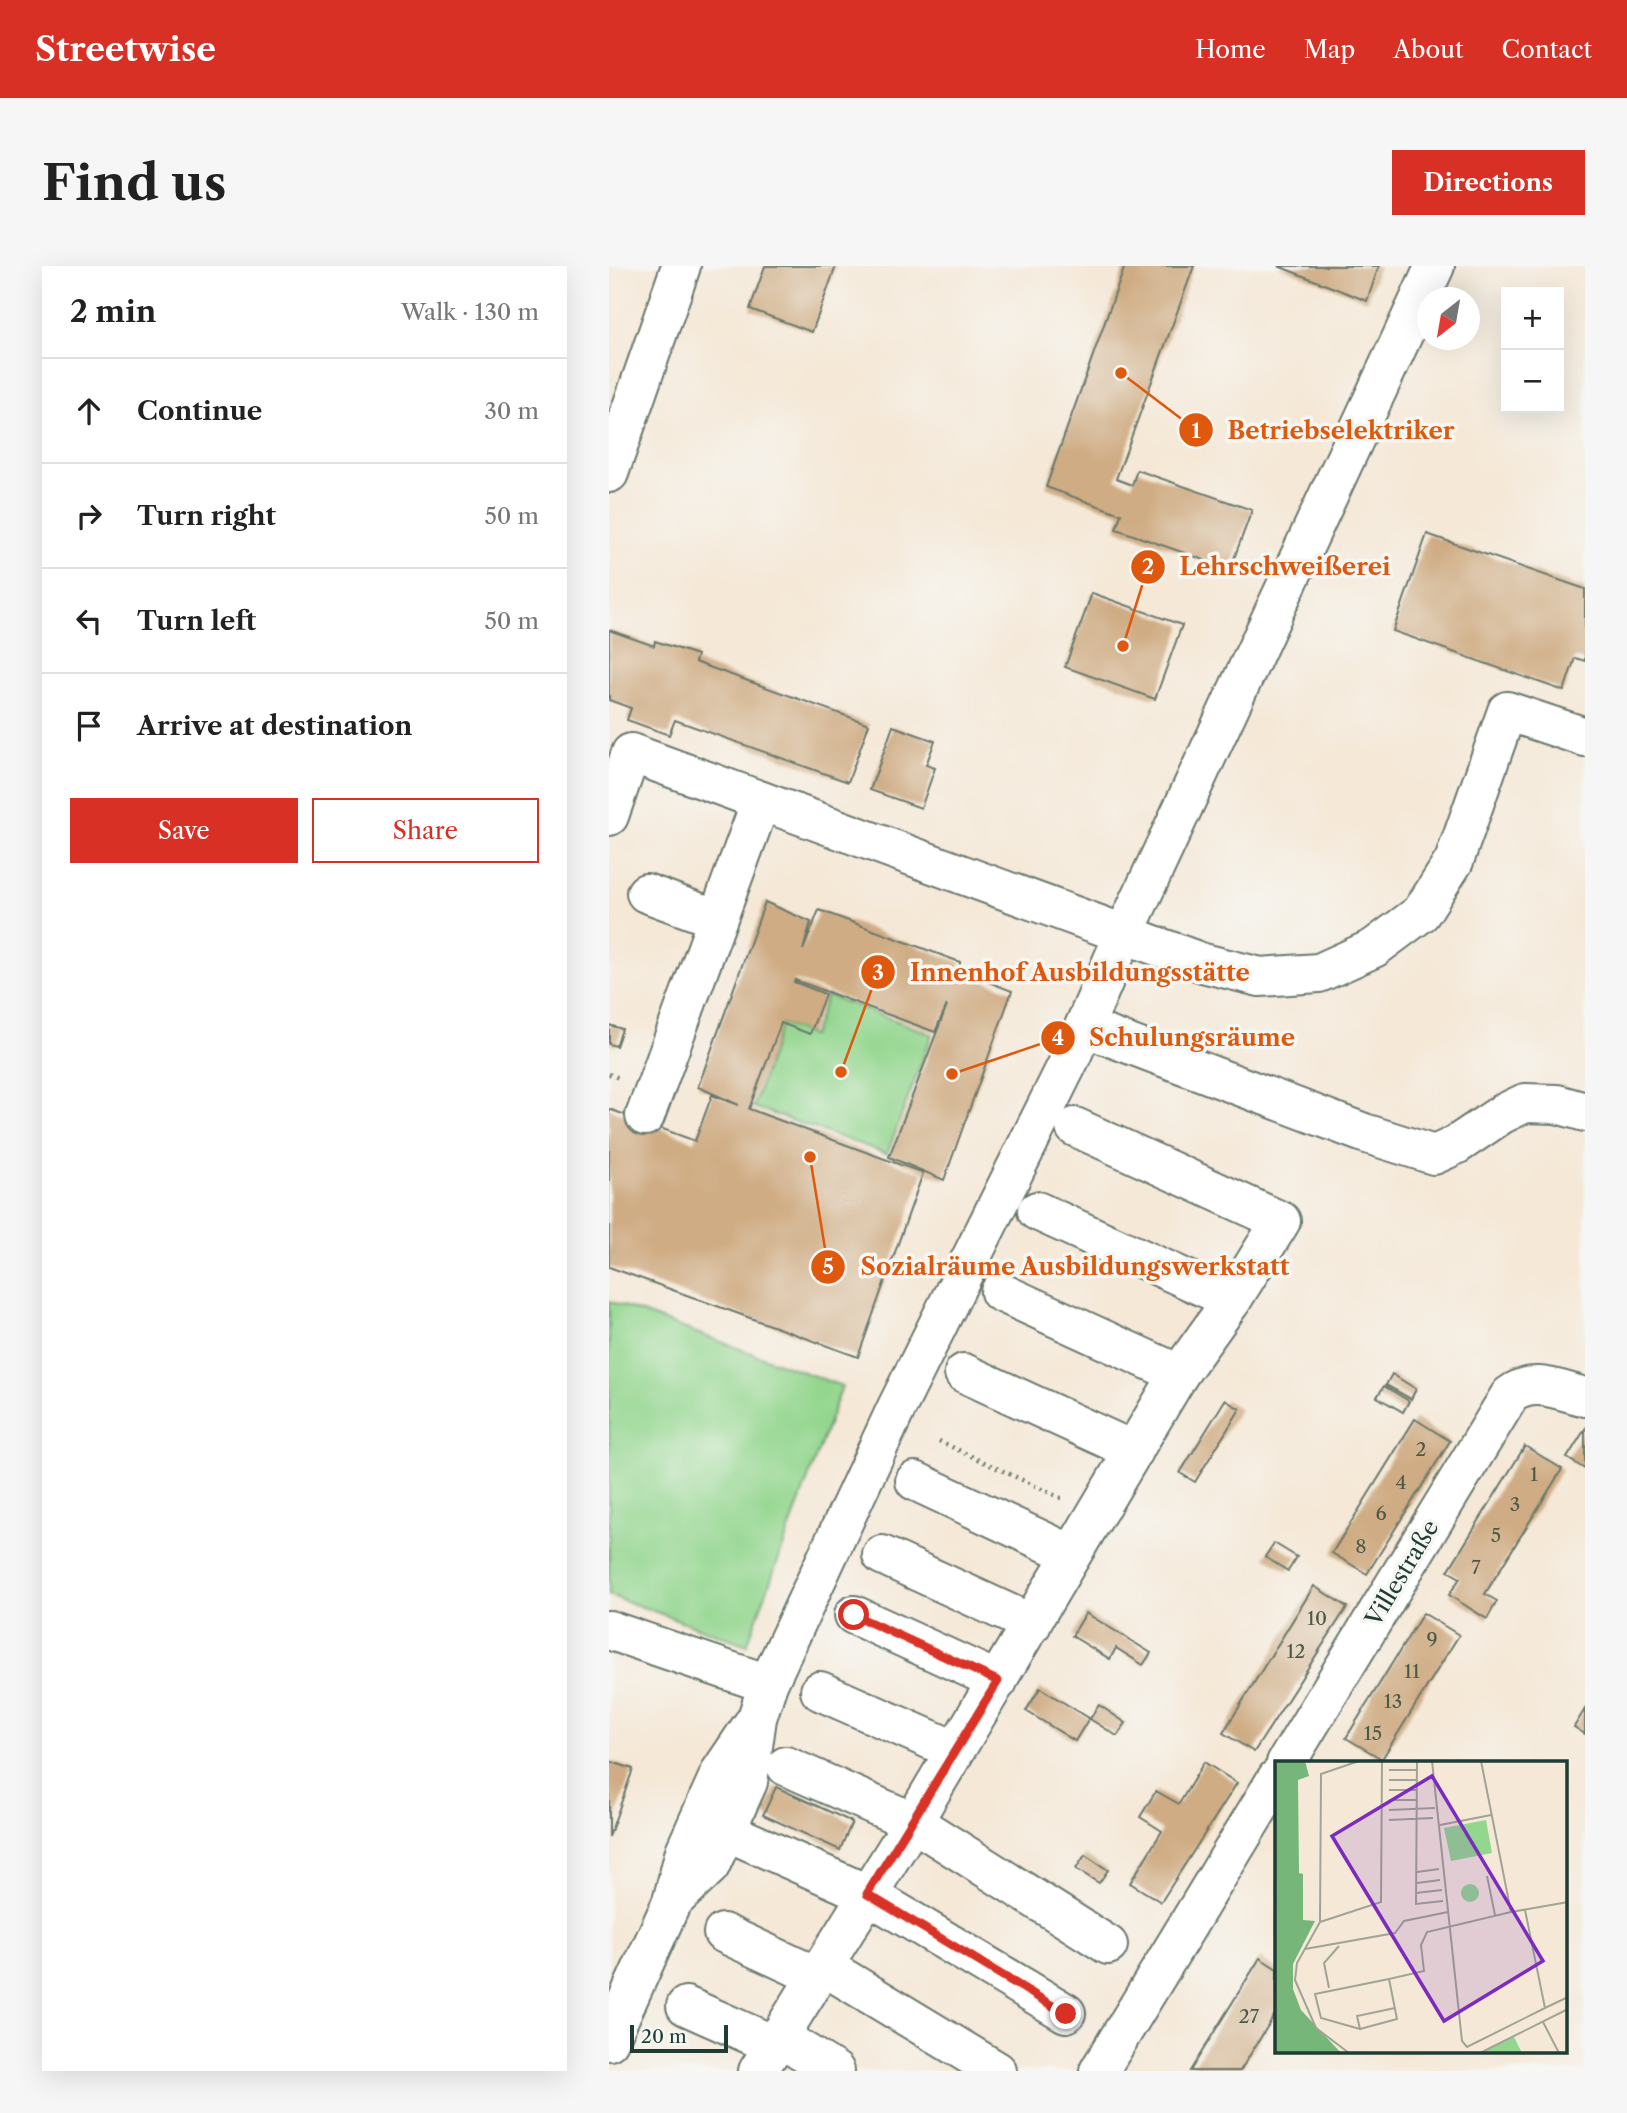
<!DOCTYPE html>
<meta charset="utf-8">
<style>
:root{--surface:#fff;--page:#f6f6f6;--text:#222;--muted:#767676;--line:#e0e0e0;--accent:#d93025}
body{margin:0;font-family:"Libre Caslon Text",serif;background:var(--page);color:var(--text)}
.controls{position:absolute;right:21px;top:21px;display:grid;overflow:hidden;border-radius:0px;box-shadow:0 7px 28px #0002}
.controls button{width:63px;height:63px;display:grid;place-items:center;padding:0;border:0;border-bottom:2px solid var(--line);background:var(--surface);color:var(--text);font:35px sans-serif}
.compass{position:absolute;left:808px;top:21px;width:63px;height:63px;border-radius:50%;background:var(--surface);box-shadow:0 7px 28px #0002;rotate:211deg}
.scale{position:absolute;left:21px;bottom:18px;width:98px;box-sizing:border-box;padding-left:7px;border:4px solid #1f3d34;border-top:0;font-size:19px;line-height:24px;white-space:nowrap;color:#1f3d34;-webkit-text-stroke:5px #f6f6f2;paint-order:stroke}
.stop{position:absolute;width:21px;height:21px;margin:-16px;border:5px solid #d93025;border-radius:50%;background:#fff}
.stop.end{background:#d93025;border-color:#fff;box-shadow:0 2px 7px #0008}
.list{margin:0;padding:0;list-style:none}
h2{display:flex;justify-content:space-between;align-items:center;height:91px;margin:0;padding:0 28px;font-size:30px}
h2 small{font-size:23px;font-weight:400;color:var(--muted)}
.list li{display:grid;grid-template-columns:46px 1fr auto;gap:21px;align-items:center;box-sizing:border-box;height:105px;padding:0 28px;border-top:2px solid var(--line)}
.list b{display:block;font-size:26px;white-space:nowrap}
.list em{font-size:23px;font-style:normal;color:var(--muted)}
.actions{display:flex;gap:14px;padding:21px 28px}
.actions a{flex:1;padding:16px 0;border:2px solid var(--accent);border-radius:0px;text-align:center;font-size:24px;color:var(--accent)}
.actions .main{background:var(--accent);color:#fff}
.icon{flex:none;width:38px;height:38px;fill:none;stroke:currentColor;stroke-width:2;stroke-linecap:round;stroke-linejoin:round}
.map{position:relative;flex:none;width:976px;height:1805px;overflow:hidden;border-radius:0px}
header{display:flex;align-items:center;gap:42px;box-sizing:border-box;height:98px;padding:0 35px;background:var(--accent);color:#fff}
header strong{font-size:33px}
nav{display:flex;gap:38px;margin-inline-start:auto;font-size:24px}
.intro{display:flex;align-items:center;justify-content:space-between;box-sizing:border-box;height:168px;padding:0 42px}
h1{margin:0;font-size:49px}
.button{padding:18px 32px;border-radius:0px;background:var(--accent);color:#fff;font-size:24px;font-weight:700}
main{display:flex;gap:42px;padding:0 42px}
aside{flex:1;background:var(--surface);border-radius:0px;box-shadow:0 7px 28px #0002}
.map>svg:first-child{display:block}
.green{fill:#93d68e;stroke:#598a61;stroke-width:2}
.building{fill:#cfac83}
.lines{fill:none;stroke-linecap:round;stroke-linejoin:round}
.minor-casing{stroke:#6a796d;stroke-width:42}
.path{stroke:#6a796d;stroke-width:4.5;stroke-dasharray:2 5;stroke-linecap:butt}
.minor{stroke:#fff;stroke-width:38}
.route{stroke:#d93025;stroke-width:9}
.labels{text-anchor:middle;dominant-baseline:central;stroke-width:7;stroke-linejoin:round;paint-order:stroke}
.number-label{font-size:19px;fill:#4b5948}
.street-label{font-size:23px;fill:#1f3d34;stroke:#f6f6f2}
.inset-road{fill:none;stroke:#9fa496;stroke-width:2}
.view{fill:#7b2cbf;fill-opacity:0.15;stroke:#7b2cbf;stroke-width:3.5}
.inset-edge{fill:none;stroke:#1f3d34;stroke-width:3.5}
.leader{fill:none;stroke:#de580e;stroke-width:2.5}
.callout-dot{fill:#de580e;stroke:#f6f6f2;stroke-width:2.5}
.mark-label{font-size:21px;text-anchor:middle;font-weight:bold;fill:#fff}
.callout-label{font-size:24px;text-anchor:middle;font-weight:bold;fill:#de580e;stroke:#f6f6f2;stroke-width:7;stroke-linejoin:round;paint-order:stroke}
</style>
<header>
<strong>Streetwise</strong>
<nav><a>Home</a><a>Map</a><a>About</a><a>Contact</a></nav>
</header>
<div class="intro"><h1>Find us</h1><a class="button">Directions</a></div>
<main>
<aside>
<h2>2 min<small>Walk · 130 m</small></h2>
<ul class="list">
<li><svg class="icon" aria-label="ahead" viewBox="0 0 24 24"><path d="M12 20V5M6 11l6-6 6 6"/></svg><div><b>Continue</b></div><em>30 m</em></li>
<li><svg class="icon" aria-label="right" viewBox="0 0 24 24"><path d="M7 20v-9h11M14 6l5 5-5 5"/></svg><div><b>Turn right</b></div><em>50 m</em></li>
<li><svg class="icon" aria-label="left" viewBox="0 0 24 24"><path d="M17 20v-9H6M10 6l-5 5 5 5"/></svg><div><b>Turn left</b></div><em>50 m</em></li>
<li><svg class="icon" aria-label="arrive" viewBox="0 0 24 24"><path d="M6 21V4h12l-3 4 3 4H6"/></svg><div><b>Arrive at destination</b></div></li>
</ul>
<div class="actions"><a class="main">Save</a><a>Share</a></div>
</aside>
<div class="map">
<svg width="976" height="1805" viewBox="0 0 976 1805">
<rect width="100%" height="100%" fill="#f6f6f2"/>
<filter id="ink" filterUnits="userSpaceOnUse"><feTurbulence type="fractalNoise" baseFrequency=".0143" numOctaves="2"/><feDisplacementMap in="SourceGraphic" scale="14" xChannelSelector="R" yChannelSelector="G"/><feConvolveMatrix kernelMatrix="1 2 1 2 8 2 1 2 1" color-interpolation-filters="sRGB"/></filter>
<filter id="wash" filterUnits="userSpaceOnUse"><feTurbulence type="fractalNoise" baseFrequency=".00686" numOctaves="4" result="noise"/><feDisplacementMap in="SourceGraphic" scale="28" xChannelSelector="R" yChannelSelector="G"/><feGaussianBlur stdDeviation="1.57" result="paint"/><feColorMatrix in="noise" values="0 0 0 0 0 0 0 0 0 0 0 0 0 0 0 0 0 1.4 0 .05"/><feComposite in="paint" operator="in"/></filter>
<g filter="url(#wash)">
<rect width="100%" height="100%" fill="#f5e8d7"/>
<g class="green">
<polygon points="218,729 323,768 278,888 144,841 172,757 203,770"/>
<polygon points="0,1035 233,1120 138,1379 0,1329"/>
</g>
<g id="blocks">
<g class="building">
<polygon points="156,0 227,0 203,66 141,43"/>
<polygon points="516,0 585,0 507,213 523,219 528,204 643,244 621,303 507,263 512,248 437,221"/>
<polygon points="669,0 770,0 758,35"/>
<polygon points="818,268 976,323 976,395 966,392 955,425 784,365"/>
<polygon points="483,327 573,359 546,433 456,401"/>
<polygon points="0,364 45,380 46,375 88,389 86,396 260,458 239,516 66,454 60,469 18,454 22,442 0,434"/>
<polygon points="284,460 326,475 317,499 326,502 312,542 261,524"/>
<polygon points="156,636 202,656 194,684 210,644 351,696 351,705 403,725 335,914 280,891 338,739 326,766 186,714 185,716 216,728 201,768 172,757 140,843 314,907 249,1091 0,1001 0,843 86,875 103,829 130,839 89,821"/>
<polygon points="0,759 13,763 7,780 0,778"/>
<polygon points="783,1108 807,1123 802,1133 777,1119"/>
<polygon points="775,1120 800,1135 794,1146 768,1131"/>
<polygon points="616,1134 631,1143 586,1216 571,1207"/>
<polygon points="806,1153 841,1175 758,1308 723,1287"/>
<polygon points="976,1163 976,1203 958,1192"/>
<polygon points="916,1180 953,1203 876,1328 888,1335 878,1353 840,1329 851,1312 839,1305"/>
<polygon points="665,1277 688,1291 679,1305 656,1291"/>
<polygon points="705,1320 738,1341 645,1486 614,1467"/>
<polygon points="477,1347 542,1387 534,1399 507,1382 501,1393 463,1370"/>
<polygon points="814,1347 850,1369 773,1493 737,1472"/>
<polygon points="431,1422 480,1452 466,1475 417,1445"/>
<polygon points="490,1439 517,1457 508,1470 481,1453"/>
<polygon points="976,1443 976,1468 965,1461"/>
<polygon points="0,1495 24,1503 0,1571"/>
<polygon points="595,1496 628,1517 552,1636 521,1617 553,1565 531,1551 547,1525 570,1538"/>
<polygon points="167,1521 243,1556 231,1584 154,1549"/>
<polygon points="476,1589 499,1604 490,1617 467,1603"/>
<polygon points="651,1692 668,1703 668,1745 631,1805 581,1805"/>
</g>
</g>
</g>
<g filter="url(#ink)">
<use href="#blocks" fill-opacity="0" stroke="#6a796d" stroke-width="2"/>
<g class="lines">
<g class="minor-casing">
<g id="minor">
<polyline points="0,207 72,0"/>
<polyline points="0,550 22,487 594,697 651,711 710,707 765,682 812,647 845,595 898,445 976,471"/>
<polyline points="37,627 108,653"/>
<polyline points="475,761 755,867 825,889 847,879 893,848 916,837 948,838 976,846"/>
<polyline points="36,850 152,535"/>
<polyline points="428,945 623,1034"/>
<polyline points="391,1026 570,1108"/>
<polyline points="355,1107 525,1185"/>
<polyline points="306,1215 462,1288"/>
<polyline points="273,1289 423,1358"/>
<polyline points="245,1349 389,1415"/>
<polyline points="0,1364 159,1418"/>
<polyline points="211,1425 345,1484"/>
<path d="M 677,1497 L 901,1129 C 924,1111 949,1124 976,1131"/>
<polyline points="177,1500 304,1556 499,1679"/>
<polyline points="117,1565 258,1628 457,1747"/>
<polyline points="63,1636 101,1600 139,1516 148,1452 159,1418 287,1143 462,791 515,668 826,0"/>
<polyline points="114,1667 209,1711"/>
<polyline points="216,1701 388,1805"/>
<polyline points="77,1740 165,1779"/>
<polyline points="171,1771 226,1805"/>
<polyline points="0,1775 63,1636 76,1585 112,1505 143,1459"/>
<polyline points="149,1805 304,1556 570,1108 623,1034 672,955 466,861"/>
<polyline points="490,1805 668,1512"/>
</g>
</g>
<g class="path">
<polyline points="0,808 12,813"/>
<polyline points="330,1175 456,1234"/>
</g>
<use href="#minor" class="minor"/>
</g>
</g>
<g class="lines" filter="url(#ink)">
<polyline class="route" points="245,1349 389,1415 258,1628 457,1748"/>
</g>
<g class="labels">
<g class="number-label">
<text x="812" y="1183">2</text>
<text x="925" y="1208">1</text>
<text x="792" y="1216">4</text>
<text x="906" y="1238">3</text>
<text x="772" y="1247">6</text>
<text x="887" y="1269">5</text>
<text x="752" y="1280">8</text>
<text x="867" y="1301">7</text>
<text x="708" y="1352">10</text>
<text x="823" y="1373">9</text>
<text x="687" y="1385">12</text>
<text x="803" y="1405">11</text>
<text x="784" y="1435">13</text>
<text x="764" y="1467">15</text>
<text x="640" y="1750">27</text>
</g>
<g class="street-label">
<text transform="translate(793 1307) rotate(-59)">Villestraße</text>
</g>
</g>
<g transform="translate(666 1495)">
<rect width="292" height="292" fill="#f5e8d7"/>
<path d="M 211,59 L 217,92 L 176,100 L 169,67 ZM186 132a9 9 0 1 1 18 0a9 9 0 1 1-18 0ZM 239,276 L 247,292 L 206,292 Z" fill="#93d68e"/>
<path d="M 0,0 L 30,0 L 34,15 L 23,19 L 24,112 L 28,113 L 28,159 L 40,160 L 18,203 L 18,228 L 26,249 L 66,292 L 0,292 Z" fill="#76b779"/>
<path class="inset-road" d="M 142,0 L 141,143 L 168,140M 157,0 L 187,280 L 192,286 L 270,247M 114,9 L 142,9M 114,19 L 142,19M 114,29 L 142,29M 114,39 L 142,39M 114,49 L 160,47M 114,59 L 158,57M 165,64 L 216,54M 142,111 L 164,108M 212,115 L 220,154M 142,122 L 165,119M 141,132 L 167,129M 250,149 L 270,247 L 293,236M 236,151 L 293,141M 45,161 L 106,141 L 107,0M 30,188 L 120,172 L 129,160 L 173,151M 114,218 L 40,233 L 46,257 L 85,268 L 82,255 L 120,247M 54,227 L 49,202 L 64,185M 268,261 L 284,292M 85,268 L 122,258 L 114,218 L 149,210 L 146,184 L 152,171 L 236,151 L 206,0M 74,292 L 41,267 L 20,219 L 22,202 L 45,161 L 46,13 L 84,0M 205,292 L 293,248"/>
<path class="view" d="M 157,15 L 268,200 L 169,260 L 57,75 Z"/>
<rect width="292" height="292" class="inset-edge"/>
</g>
<path class="leader" d="M512 107L587 164M514 380L539 301M232 806L269 706M343 808L449 772M201 891L219 1001"/>
<g class="callout-dot">
<circle cx="512" cy="107" r="7"/>
<circle cx="514" cy="380" r="7"/>
<circle cx="232" cy="806" r="7"/>
<circle cx="343" cy="808" r="7"/>
<circle cx="201" cy="891" r="7"/>
<circle cx="587" cy="164" r="18"/>
<circle cx="539" cy="301" r="18"/>
<circle cx="269" cy="706" r="18"/>
<circle cx="449" cy="772" r="18"/>
<circle cx="219" cy="1001" r="18"/>
</g>
<g class="mark-label">
<text x="587" y="172">1</text>
<text x="539" y="308">2</text>
<text x="269" y="714">3</text>
<text x="449" y="779">4</text>
<text x="219" y="1008">5</text>
</g>
<g class="callout-label">
<text x="732" y="173">Betriebselektriker</text>
<text x="676" y="309">Lehrschweißerei</text>
<text x="471" y="715">Innenhof Ausbildungsstätte</text>
<text x="583" y="780">Schulungsräume</text>
<text x="466" y="1009">Sozialräume Ausbildungswerkstatt</text>
</g>
</svg>
<div class="controls">
<button>+</button>
<button>−</button>
</div>
<svg class="compass" viewBox="-18 -18 36 36"><path d="M0-13l5 13h-10z" fill="#e53935"/><path d="M0 13l5-13h-10z" fill="#767676"/></svg>
<div class="scale">20 m</div>
<div class="stop" style="left:245px;top:1349px"></div>
<div class="stop end" style="left:457px;top:1748px"></div>
</div>
</main>
